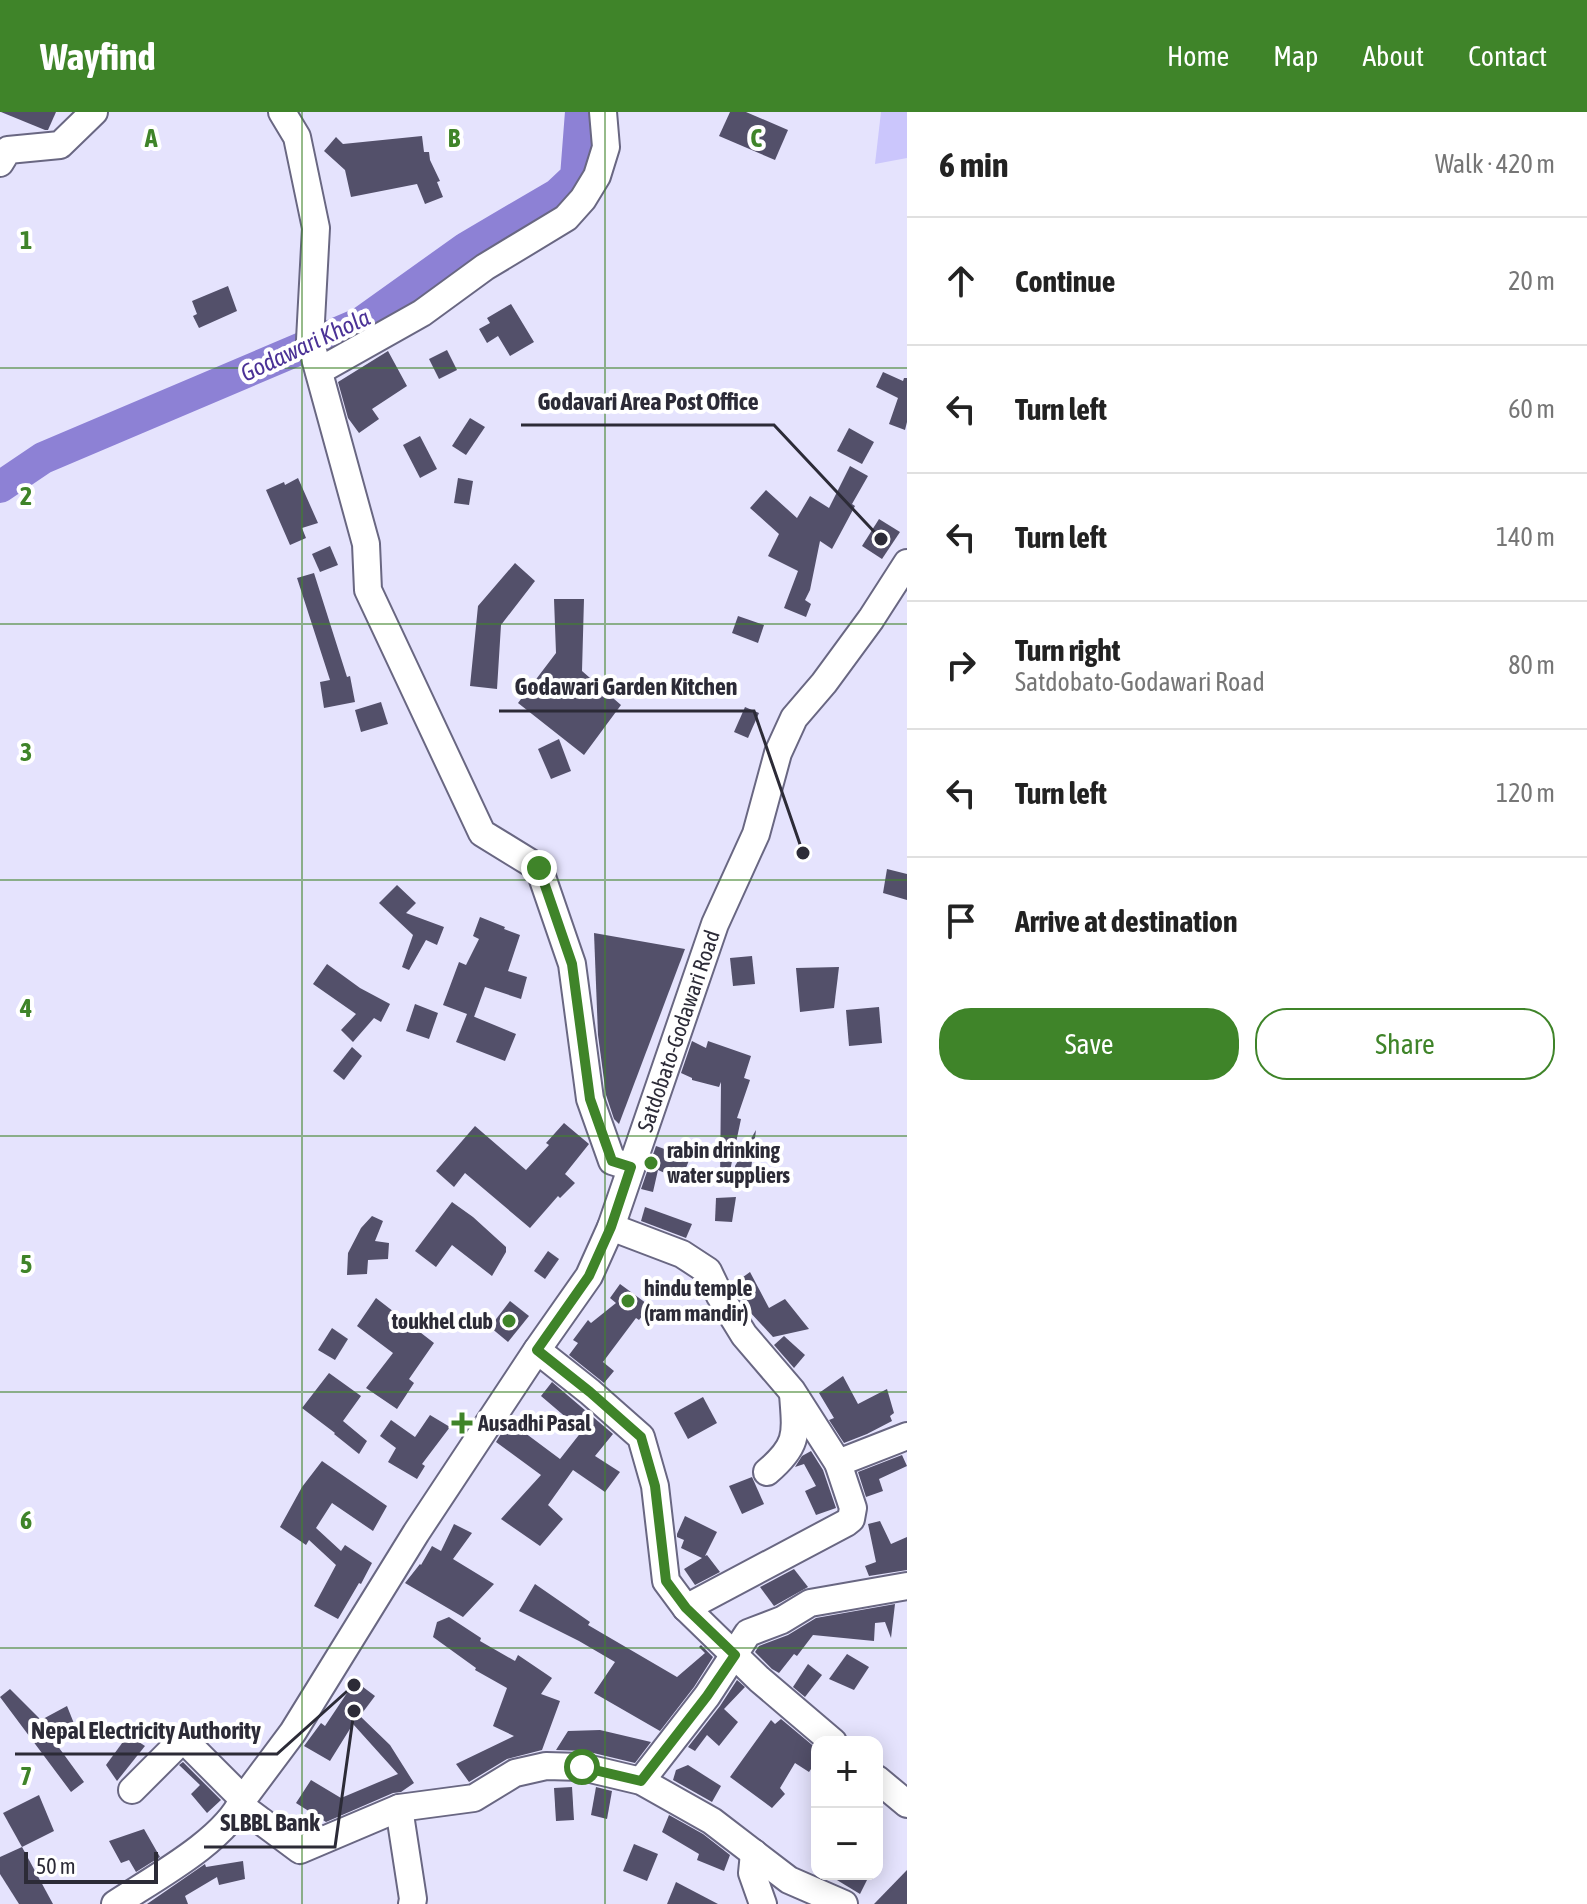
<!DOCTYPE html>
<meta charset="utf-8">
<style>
:root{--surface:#fff;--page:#f6f6f6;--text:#222;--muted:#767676;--line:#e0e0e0;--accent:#3f8429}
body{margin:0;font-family:"Asap Condensed",sans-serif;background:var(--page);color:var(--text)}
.controls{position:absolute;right:24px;bottom:24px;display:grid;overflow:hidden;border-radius:16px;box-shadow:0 4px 20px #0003}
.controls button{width:72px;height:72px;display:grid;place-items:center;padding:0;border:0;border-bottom:2px solid var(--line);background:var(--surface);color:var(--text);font:40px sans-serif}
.scale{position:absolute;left:24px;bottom:20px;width:134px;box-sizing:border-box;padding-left:8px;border:4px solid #2c2b37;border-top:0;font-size:22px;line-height:28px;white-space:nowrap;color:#2c2b37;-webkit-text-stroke:6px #fff;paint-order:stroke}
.stop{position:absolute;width:24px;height:24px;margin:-18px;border:6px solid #3f8429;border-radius:50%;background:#fff}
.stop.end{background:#3f8429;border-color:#fff;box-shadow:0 2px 8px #0008}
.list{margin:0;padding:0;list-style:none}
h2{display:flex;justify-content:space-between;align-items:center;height:104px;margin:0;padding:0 32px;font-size:34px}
h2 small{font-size:26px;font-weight:400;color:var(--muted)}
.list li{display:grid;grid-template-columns:52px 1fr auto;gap:24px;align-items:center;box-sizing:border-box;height:128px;padding:0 32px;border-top:2px solid var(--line)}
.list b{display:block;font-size:30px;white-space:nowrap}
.list p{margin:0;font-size:26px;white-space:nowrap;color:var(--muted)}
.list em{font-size:26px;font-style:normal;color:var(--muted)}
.actions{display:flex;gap:16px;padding:24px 32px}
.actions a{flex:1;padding:18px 0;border:2px solid var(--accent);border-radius:32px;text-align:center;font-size:28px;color:var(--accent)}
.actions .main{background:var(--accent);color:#fff}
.icon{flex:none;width:44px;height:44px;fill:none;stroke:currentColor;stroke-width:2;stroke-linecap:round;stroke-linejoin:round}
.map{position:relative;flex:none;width:907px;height:1792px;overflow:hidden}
header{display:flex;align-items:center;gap:48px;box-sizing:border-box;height:112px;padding:0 40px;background:var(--accent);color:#fff}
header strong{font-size:38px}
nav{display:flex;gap:44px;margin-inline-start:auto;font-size:28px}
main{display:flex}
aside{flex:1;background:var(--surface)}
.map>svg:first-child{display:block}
.green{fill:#cbc6fc}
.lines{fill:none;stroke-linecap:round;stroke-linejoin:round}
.river{stroke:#8d81d5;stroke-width:32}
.building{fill:#53506a}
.minor-casing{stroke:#696782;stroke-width:30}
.minor{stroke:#fff;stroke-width:26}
.route{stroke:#3f8429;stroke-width:10}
.grid{fill:none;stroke:#3f8429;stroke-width:2;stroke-opacity:0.55}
.poi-dot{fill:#3f8429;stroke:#fff;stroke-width:3}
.labels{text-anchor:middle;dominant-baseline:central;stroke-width:8;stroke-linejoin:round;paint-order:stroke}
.street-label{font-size:22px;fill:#2c2b37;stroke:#fff}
.poi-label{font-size:22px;font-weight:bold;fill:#2c2b37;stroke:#fff;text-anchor:start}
.water-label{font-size:24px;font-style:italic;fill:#4b3296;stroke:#fff}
.grid-label{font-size:26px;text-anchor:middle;font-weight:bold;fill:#3f8429;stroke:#fff;stroke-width:8;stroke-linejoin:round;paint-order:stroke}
.leader{fill:none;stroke:#2c2b37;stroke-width:3}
.callout-dot{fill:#2c2b37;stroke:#fff;stroke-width:3}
.callout-label{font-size:24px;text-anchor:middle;font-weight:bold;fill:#2c2b37;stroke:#fff;stroke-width:8;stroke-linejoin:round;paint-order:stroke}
</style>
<header>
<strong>Wayfind</strong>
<nav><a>Home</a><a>Map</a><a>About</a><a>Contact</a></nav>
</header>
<main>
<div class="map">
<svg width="907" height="1792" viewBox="0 0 907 1792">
<rect width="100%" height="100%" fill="#e5e3fd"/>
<polygon class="green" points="881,0 907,0 907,46 875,52"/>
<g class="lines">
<polyline class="river" points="0,375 43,346 361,211 466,136 558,82 576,65 581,0"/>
</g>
<g class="building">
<polygon points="1,0 56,0 48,18 45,18"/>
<polygon points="730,0 746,0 788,18 775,48 719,24"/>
<polygon points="422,24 424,40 429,40 430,48 440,69 437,70 443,85 425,92 417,72 351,85 345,58 324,39 336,25 343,32"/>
<polygon points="228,174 237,199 199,216 193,204 197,202 192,189"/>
<polygon points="511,192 534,230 510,244 498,224 487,231 479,217 490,211 487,206"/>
<polygon points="447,238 457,258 439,267 429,247"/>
<polygon points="388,239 407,274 372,297 379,307 359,321 348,306 338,270"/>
<polygon points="883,260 903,269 904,266 907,266 907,310 905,318 889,312 898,286 876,275"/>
<polygon points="470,306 485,315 466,343 452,334"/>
<polygon points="849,316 874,330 862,352 837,339"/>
<polygon points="420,324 437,357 420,366 403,333"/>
<polygon points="850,354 868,364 852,392 855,394 832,437 820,429 810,478 805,488 811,492 806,505 784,496 798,459 768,444 779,422 750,396 766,378 797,406 810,384 829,396"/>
<polygon points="298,366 318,411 302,416 306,426 290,433 266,378 284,370 285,373"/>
<polygon points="458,366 473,369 469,393 454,391"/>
<polygon points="879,407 900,420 882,447 862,434"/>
<polygon points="330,434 338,453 320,460 312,442"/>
<polygon points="515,451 535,469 501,513 497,577 470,574 478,494"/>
<polygon points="314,461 347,565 350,564 355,590 324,596 320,570 330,568 297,466"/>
<polygon points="554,487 584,487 582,559 621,593 584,643 518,591 556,541"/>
<polygon points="738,504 764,513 758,531 732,521"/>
<polygon points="381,590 388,612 361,620 355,598"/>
<polygon points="745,595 759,601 748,626 734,620"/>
<polygon points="559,627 571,659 551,667 538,637"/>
<polygon points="887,757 907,762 907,788 883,781"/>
<polygon points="397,773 416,791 406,801 444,815 437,833 426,828 409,858 402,855 413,823 379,791"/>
<polygon points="480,805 505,815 504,817 520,823 508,859 527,865 521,887 485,875 474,905 470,903 516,922 505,949 456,930 467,902 443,893 459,850 466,853 479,827 473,824"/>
<polygon points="594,821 685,837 619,1012 614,1007 606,983 598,923"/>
<polygon points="752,844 755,872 733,874 730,846"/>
<polygon points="327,852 360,876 390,892 381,910 374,906 353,930 341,918 356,902 313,872"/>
<polygon points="839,855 834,896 800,900 796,856"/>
<polygon points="415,892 438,901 429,927 406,919"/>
<polygon points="879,895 882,931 849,934 846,898"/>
<polygon points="692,929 706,936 708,929 751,944 744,966 750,968 737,1006 741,1007 727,1073 720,1072 721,970 719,975 692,968 692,966 681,961"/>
<polygon points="352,935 362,944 344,968 333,959"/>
<polygon points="564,1011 589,1032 565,1062 575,1071 560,1086 558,1084 530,1116 465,1061 454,1075 436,1059 475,1014 526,1058 549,1033 546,1031"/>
<polygon points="756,1018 750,1065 736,1064 735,1054"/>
<polygon points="656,1034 690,1046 681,1068 658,1058 653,1080 641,1077"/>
<polygon points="736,1085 732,1110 715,1109 716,1086"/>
<polygon points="452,1090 473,1105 506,1135 506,1140 492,1164 452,1133 436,1155 415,1139"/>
<polygon points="645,1095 692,1112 686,1126 641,1109"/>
<polygon points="372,1104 383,1109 375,1129 389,1131 388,1147 368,1148 367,1162 347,1163 348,1141 361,1116"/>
<polygon points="548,1139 559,1147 545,1167 534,1159"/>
<polygon points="750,1160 769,1196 785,1187 809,1217 773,1225 748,1198 732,1173"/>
<polygon points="620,1172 650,1194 639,1208 636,1206 603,1250 614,1259 604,1271 569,1243 578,1231 573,1228 588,1208 591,1211 616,1191 610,1186"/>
<polygon points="376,1186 434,1231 409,1267 414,1271 397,1297 366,1276 393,1241 357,1214"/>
<polygon points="510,1189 529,1204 508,1230 490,1215"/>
<polygon points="332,1216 348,1227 335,1248 318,1238"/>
<polygon points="784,1224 805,1243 794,1256 774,1233"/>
<polygon points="329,1261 361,1284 343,1309 367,1329 359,1342 334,1322 335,1321 302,1296"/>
<polygon points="843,1264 858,1292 887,1277 894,1301 890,1304 892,1309 867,1322 844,1331 829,1308 834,1306 819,1281"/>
<polygon points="552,1270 613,1322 595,1344 620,1360 605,1380 573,1358 548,1393 563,1407 540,1434 501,1407 541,1363 496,1330 509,1309 560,1347 582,1319 541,1284"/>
<polygon points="703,1285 717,1311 688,1327 674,1301"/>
<polygon points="430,1303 450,1315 422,1352 425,1354 417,1367 388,1350 396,1336 380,1324 391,1308 415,1325"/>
<polygon points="811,1339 823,1358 836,1396 816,1403 805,1379 816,1374 804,1352 795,1355 802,1344"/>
<polygon points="902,1343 907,1354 879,1367 883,1379 866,1385 858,1360"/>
<polygon points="322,1349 387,1394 373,1419 332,1391 316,1416 341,1439 345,1433 372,1451 361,1472 359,1471 338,1507 314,1494 336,1453 309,1428 306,1433 280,1415 302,1375"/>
<polygon points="752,1365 764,1392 742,1402 729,1374"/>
<polygon points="685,1404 717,1420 705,1444 707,1443 720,1460 695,1473 684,1457 702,1446 681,1436 684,1428 677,1425 677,1422"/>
<polygon points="880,1409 891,1432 907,1425 907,1458 869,1464 865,1454 876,1450 868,1412"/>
<polygon points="454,1412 472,1421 453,1447 494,1472 463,1505 405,1471 420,1452 421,1453 432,1434 441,1439"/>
<polygon points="794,1457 808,1475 774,1494 760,1475"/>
<polygon points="535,1472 590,1510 588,1513 677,1565 705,1541 699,1535 701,1533 713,1545 694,1575 660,1619 594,1581 615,1550 579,1529 519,1499"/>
<polygon points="895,1492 891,1526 885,1510 875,1511 874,1529 813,1523 797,1544 794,1542 779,1561 772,1557 755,1540 759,1534 788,1523 816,1506"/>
<polygon points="449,1505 481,1526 480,1529 515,1549 518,1543 552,1566 541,1582 560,1589 542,1638 507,1647 469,1670 456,1652 514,1624 493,1614 507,1576 475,1558 476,1556 433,1525 437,1510"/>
<polygon points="847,1542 869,1555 854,1578 829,1567"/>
<polygon points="808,1552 822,1563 805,1585 793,1575"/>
<polygon points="737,1568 745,1575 724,1597 738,1610 719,1634 707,1623 695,1639 688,1635 720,1594"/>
<polygon points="355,1569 375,1584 360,1604 390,1633 414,1671 401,1680 393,1681 326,1710 296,1691 311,1668 341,1686 398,1662 353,1612 330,1649 304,1634 321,1611 325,1614"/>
<polygon points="10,1577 41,1608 67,1594 79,1624 57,1633 84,1670 71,1680 0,1585"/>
<polygon points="781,1607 817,1637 817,1648 809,1660 795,1651 780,1676 785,1682 772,1696 730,1665 771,1608 775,1612"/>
<polygon points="600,1618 651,1630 635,1651 585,1639 556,1638 568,1619"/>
<polygon points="128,1623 145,1634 117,1669 106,1653"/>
<polygon points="183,1650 221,1688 207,1701 191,1682 200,1673 179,1653"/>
<polygon points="688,1653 721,1674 712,1690 673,1668 676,1658"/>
<polygon points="572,1675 574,1708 556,1709 554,1676"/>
<polygon points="596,1675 612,1679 607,1707 591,1703"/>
<polygon points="39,1683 54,1719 22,1735 3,1701"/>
<polygon points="669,1703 703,1722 730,1743 724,1759 697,1748 699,1742 662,1720"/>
<polygon points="144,1717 160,1745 136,1760 129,1748 121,1751 109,1729"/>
<polygon points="634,1732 658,1742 647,1769 623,1759"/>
<polygon points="22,1735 53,1792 19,1792 0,1762 0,1745"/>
<polygon points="243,1749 245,1767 219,1773 217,1765 185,1784 188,1792 147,1792 205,1752 206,1755"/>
<polygon points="907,1758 907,1792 874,1792"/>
<polygon points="827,1762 860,1762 868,1766 860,1782"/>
<polygon points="676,1770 718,1792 667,1792"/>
</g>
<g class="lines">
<g class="minor-casing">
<g id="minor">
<polyline points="282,0 297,25 316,116 310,228 366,432 368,478 482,721 539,756 572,852 590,987 612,1049 631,1055"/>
<polyline points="0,51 8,38 60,33 94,0"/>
<polyline points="319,259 422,201 485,155 566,106 583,87 597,64 606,35 603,0"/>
<polyline points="611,1115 682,1142 708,1159 720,1184 744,1223 792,1279 838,1351 853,1396 851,1407 846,1411 686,1496"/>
<polyline points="537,1238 590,1280 641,1325 655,1374 666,1469 686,1496 759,1567 833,1630"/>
<polyline points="838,1351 907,1324"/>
<path d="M 767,1360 C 799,1333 796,1322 793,1282"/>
<polyline points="877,1667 907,1692"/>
<polyline points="641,1669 707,1584 748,1521 782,1508 810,1491 907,1474"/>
<polyline points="132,1678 183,1627 243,1687"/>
<polyline points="241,1694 300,1738 399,1696 474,1686 515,1661 546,1654 582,1655 641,1669 712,1709 789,1768 844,1792"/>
<polyline points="399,1696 413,1787 412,1792"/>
<polyline points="754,1741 752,1761 763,1792"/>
<path id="s1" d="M 115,1792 C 153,1767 226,1728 243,1687 L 293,1620 L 416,1421 L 537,1238 L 589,1164 L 611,1115 L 715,812 L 756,722 L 778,641 L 794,606 L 824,571 L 871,507 L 907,451"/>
</g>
</g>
<use href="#minor" class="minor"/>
</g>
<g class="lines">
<polyline class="route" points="539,756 572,852 590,987 612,1049 631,1055 611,1115 589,1164 537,1238 590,1280 641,1325 655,1374 666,1469 686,1496 735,1543 707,1584 641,1669 582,1655"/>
</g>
<path class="grid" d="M 302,0 L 302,1792M 605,0 L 605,1792M 0,256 L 907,256M 0,512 L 907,512M 0,768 L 907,768M 0,1024 L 907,1024M 0,1280 L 907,1280M 0,1536 L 907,1536"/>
<g class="poi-dot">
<circle cx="651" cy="1051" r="8"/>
<circle cx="628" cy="1189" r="8"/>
<circle cx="509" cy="1209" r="8"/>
<path d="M458 1299h8v8h8v8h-8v8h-8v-8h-8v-8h8z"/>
</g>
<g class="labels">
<g class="street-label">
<text stroke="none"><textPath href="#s1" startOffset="1056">Satdobato-Godawari Road</textPath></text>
</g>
<g class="poi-label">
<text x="667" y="1038">rabin drinking<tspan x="667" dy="25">water suppliers</tspan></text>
<text x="644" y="1176">hindu temple<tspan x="644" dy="25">(ram mandir)</tspan></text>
<text x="493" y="1209" text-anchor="end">toukhel club</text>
<text x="478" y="1311">Ausadhi Pasal</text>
</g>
<g class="water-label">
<text transform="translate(305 233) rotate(-25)">Godawari Khola</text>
</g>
</g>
<g class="grid-label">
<text x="151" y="35">A</text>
<text x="454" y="35">B</text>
<text x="756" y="35">C</text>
<text x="26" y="137">1</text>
<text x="26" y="393">2</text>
<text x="26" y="649">3</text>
<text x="26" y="905">4</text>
<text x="26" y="1161">5</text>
<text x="26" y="1417">6</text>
<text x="26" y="1673">7</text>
</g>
<path class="leader" d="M881 427L774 313H521M803 741L754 599H499M354 1573L277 1642H15M354 1599L335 1735H204"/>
<g class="callout-dot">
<circle cx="881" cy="427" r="8"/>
<circle cx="803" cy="741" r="8"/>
<circle cx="354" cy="1573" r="8"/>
<circle cx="354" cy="1599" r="8"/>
</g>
<g class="callout-label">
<text x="648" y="298">Godavari Area Post Office</text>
<text x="626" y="583">Godawari Garden Kitchen</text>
<text x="146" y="1627">Nepal Electricity Authority</text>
<text x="270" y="1719">SLBBL Bank</text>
</g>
</svg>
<div class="controls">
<button>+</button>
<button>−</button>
</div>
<div class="scale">50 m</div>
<div class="stop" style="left:582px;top:1655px"></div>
<div class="stop end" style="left:539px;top:756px"></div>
</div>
<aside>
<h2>6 min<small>Walk · 420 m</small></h2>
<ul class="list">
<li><svg class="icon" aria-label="ahead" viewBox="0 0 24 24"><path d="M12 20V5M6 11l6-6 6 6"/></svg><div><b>Continue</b></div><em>20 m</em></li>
<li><svg class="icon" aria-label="left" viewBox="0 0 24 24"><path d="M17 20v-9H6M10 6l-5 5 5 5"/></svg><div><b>Turn left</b></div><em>60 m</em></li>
<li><svg class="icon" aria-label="left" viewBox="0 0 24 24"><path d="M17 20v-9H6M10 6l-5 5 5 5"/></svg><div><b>Turn left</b></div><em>140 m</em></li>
<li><svg class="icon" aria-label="right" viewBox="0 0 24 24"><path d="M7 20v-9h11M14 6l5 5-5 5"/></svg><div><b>Turn right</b><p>Satdobato-Godawari Road</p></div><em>80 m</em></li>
<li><svg class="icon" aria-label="left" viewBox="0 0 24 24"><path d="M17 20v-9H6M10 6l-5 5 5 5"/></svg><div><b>Turn left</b></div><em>120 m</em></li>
<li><svg class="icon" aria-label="arrive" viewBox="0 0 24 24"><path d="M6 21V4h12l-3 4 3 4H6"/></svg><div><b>Arrive at destination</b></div></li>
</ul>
<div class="actions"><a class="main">Save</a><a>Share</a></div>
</aside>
</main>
